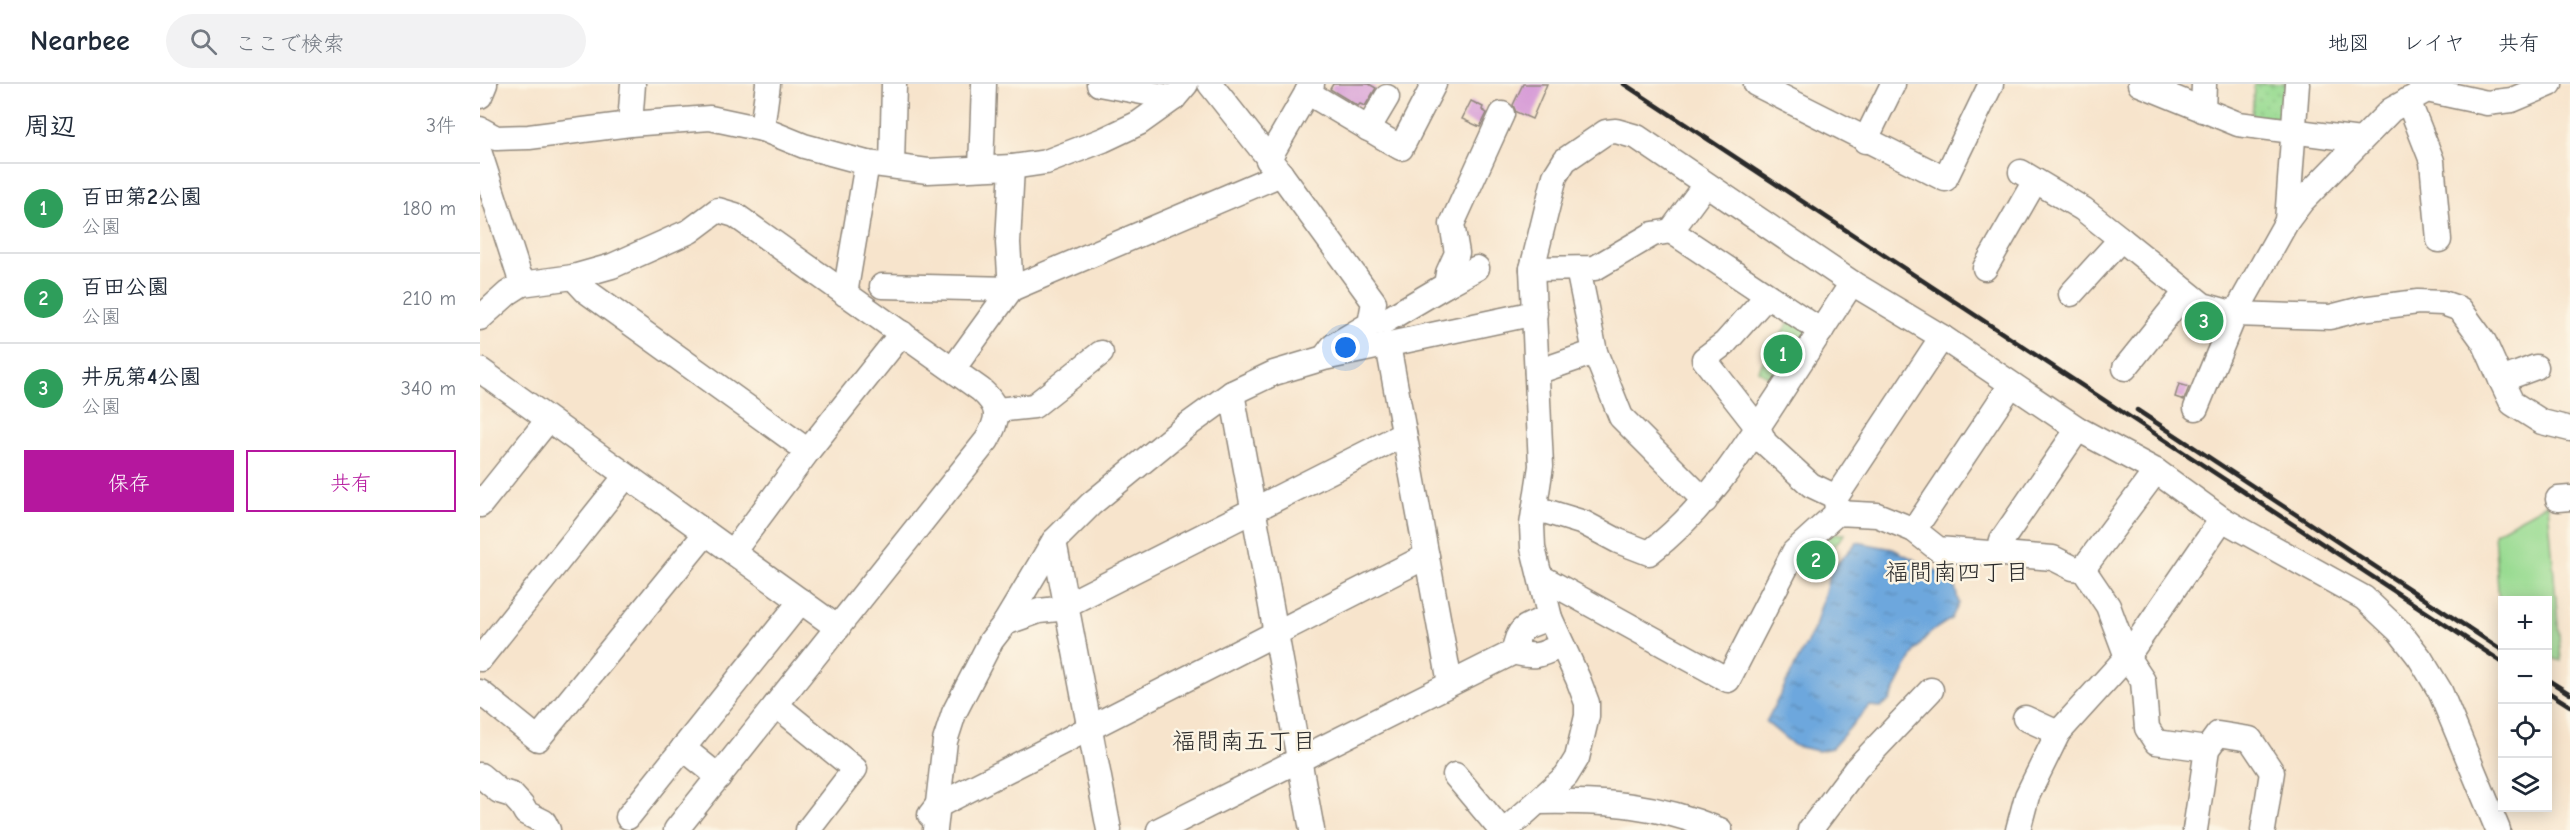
<!DOCTYPE html>
<html lang="ja">
<meta charset="utf-8">
<style>
:root{--surface:#fff;--page:#f2f2f3;--text:#1f2937;--muted:#747a83;--line:#e0e1e3;--accent:#b5179e}
body{margin:0;font-family:"Comic Neue","Klee One",sans-serif;background:var(--page);color:var(--text)}
.controls{position:absolute;right:18px;bottom:18px;display:grid;overflow:hidden;border-radius:0px;box-shadow:0 3px 15px #0003}
.controls button{width:54px;height:54px;display:grid;place-items:center;padding:0;border:0;border-bottom:2px solid var(--line);background:var(--surface);color:var(--text);font:30px sans-serif}
.you{position:absolute;left:866px;top:264px;width:21px;height:21px;margin:-15px;border:4px solid #fff;border-radius:50%;background:#1a73e8;box-shadow:0 0 0 9px #1a73e833}
.badge{display:grid;place-items:center;width:39px;height:39px;border-radius:50%;background:var(--accent);color:#fff;font-size:20px;font-weight:700}
.pin{position:absolute;translate:-50% -50%;border:3px solid #fff;box-shadow:0 2px 6px #0006}
.list{margin:0;padding:0;list-style:none}
h2{display:flex;justify-content:space-between;align-items:center;height:78px;margin:0;padding:0 24px;font-size:26px}
h2 small{font-size:20px;font-weight:400;color:var(--muted)}
.list li{display:grid;grid-template-columns:39px 1fr auto;gap:18px;align-items:center;box-sizing:border-box;height:90px;padding:0 24px;border-top:2px solid var(--line)}
.list b{display:block;font-size:22px;white-space:nowrap}
.list p{margin:0;font-size:20px;white-space:nowrap;color:var(--muted)}
.list em{font-size:20px;font-style:normal;color:var(--muted)}
.actions{display:flex;gap:12px;padding:18px 24px}
.actions a{flex:1;padding:14px 0;border:2px solid var(--accent);border-radius:0px;text-align:center;font-size:21px;color:var(--accent)}
.actions .main{background:var(--accent);color:#fff}
.icon{flex:none;width:33px;height:33px;fill:none;stroke:currentColor;stroke-width:2;stroke-linecap:round;stroke-linejoin:round}
.map{position:relative;flex:none;width:2090px;height:746px;overflow:hidden}
header{display:flex;align-items:center;gap:36px;box-sizing:border-box;height:84px;padding:0 30px;background:var(--surface);border-bottom:2px solid var(--line)}
header strong{font-size:28px}
nav{display:flex;gap:33px;margin-inline-start:auto;font-size:21px}
.search{width:420px;height:54px;background:var(--page);display:flex;align-items:center;gap:15px;box-sizing:border-box;padding:0 21px;border-radius:33px;color:var(--muted);font-size:22px}
main{display:flex}
aside{flex:1;background:var(--surface)}
.map>svg:first-child{display:block}
.grass{fill:#99db92;stroke:#62835e;stroke-width:1.5}
.park{fill:url(#park-dots);stroke:#62835e;stroke-width:1.5}
.water{fill:url(#water-ripples);stroke:#4c6984;stroke-width:1.5}
.building{fill:#d79cd7}
.lines{fill:none;stroke-linecap:round;stroke-linejoin:round}
.minor-casing{stroke:#91887c;stroke-width:27}
.minor{stroke:#fff;stroke-width:24}
.rail{stroke:#2b2b2b;stroke-width:4.5}
.labels{text-anchor:middle;dominant-baseline:central;stroke-width:5;stroke-linejoin:round;paint-order:stroke}
.neighbourhood-label{font-size:24px;fill:#2b2b2b;stroke:#fcf5e5}
</style>
<header>
<strong>Nearbee</strong>
<div class="search"><svg class="icon" aria-label="search" viewBox="0 0 24 24"><circle cx="10" cy="10" r="6"/><path d="M15 15l6 6"/></svg>ここで検索</div>
<nav><a>地図</a><a>レイヤ</a><a>共有</a></nav>
</header>
<main>
<aside>
<h2>周辺<small>3件</small></h2>
<ul class="list">
<li><span class="badge" style="background:#2e9e5b">1</span><div><b>百田第2公園</b><p>公園</p></div><em>180 m</em></li>
<li><span class="badge" style="background:#2e9e5b">2</span><div><b>百田公園</b><p>公園</p></div><em>210 m</em></li>
<li><span class="badge" style="background:#2e9e5b">3</span><div><b>井尻第4公園</b><p>公園</p></div><em>340 m</em></li>
</ul>
<div class="actions"><a class="main">保存</a><a>共有</a></div>
</aside>
<div class="map">
<svg width="2090" height="746" viewBox="0 0 2090 746">
<defs>
<pattern id="park-dots" width="8" height="8" patternUnits="userSpaceOnUse" patternTransform="scale(1.5)"><rect width="8" height="8" fill="#99db92"/><path d="M2 2h.1M6 6h.1" fill="none" stroke="#84bc7e" stroke-width="1.8" stroke-linecap="round"/></pattern>
<pattern id="water-ripples" width="26" height="14" patternUnits="userSpaceOnUse" patternTransform="scale(1.5)"><rect width="26" height="14" fill="#6da7dd"/><path d="M2 4q2-2 4 0t4 0M15 11q2-2 4 0t4 0" fill="none" stroke="#5a88b3"/></pattern>
</defs>
<rect width="100%" height="100%" fill="#fcf5e5"/>
<filter id="ink" filterUnits="userSpaceOnUse"><feTurbulence type="fractalNoise" baseFrequency=".0167" numOctaves="2"/><feDisplacementMap in="SourceGraphic" scale="12" xChannelSelector="R" yChannelSelector="G"/><feConvolveMatrix kernelMatrix="1 2 1 2 8 2 1 2 1" color-interpolation-filters="sRGB"/></filter>
<filter id="wash" filterUnits="userSpaceOnUse"><feTurbulence type="fractalNoise" baseFrequency=".008" numOctaves="4" result="noise"/><feDisplacementMap in="SourceGraphic" scale="24" xChannelSelector="R" yChannelSelector="G"/><feGaussianBlur stdDeviation="1.35" result="paint"/><feColorMatrix in="noise" values="0 0 0 0 0 0 0 0 0 0 0 0 0 0 0 0 0 1.4 0 .05"/><feComposite in="paint" operator="in"/></filter>
<g filter="url(#wash)">
<rect width="100%" height="100%" fill="#f7e4cc"/>
<polygon class="grass" points="2068,419 2081,577 2068,573 2068,516 2022,516 2022,524 2019,519 2014,449"/>
<g class="park">
<polygon points="1774,0 1808,0 1805,31 1799,38 1772,35"/>
<polygon points="1706,220 1740,234 1736,261 1698,230"/>
<polygon points="1311,235 1327,245 1327,255 1299,300 1278,286"/>
<polygon points="1349,449 1365,450 1353,463 1342,494 1318,484 1328,468"/>
</g>
<polygon class="water" points="1377,458 1413,465 1467,492 1475,503 1479,520 1471,535 1452,547 1435,567 1409,617 1400,623 1389,622 1352,664 1338,667 1315,662 1286,638 1335,543 1351,486"/>
<g id="blocks">
<g class="building">
<polygon points="853,0 889,0 896,4 885,22 880,20 878,22 850,5"/>
<polygon points="1043,0 1067,0 1052,35 1036,28 1033,21"/>
<polygon points="991,17 1003,23 1002,26 1007,29 1000,43 982,35"/>
<polygon points="1699,300 1709,303 1704,316 1695,313"/>
</g>
</g>
</g>
<g filter="url(#ink)">
<use href="#blocks" fill-opacity="0" stroke="#91887c" stroke-width="1.5"/>
<g class="lines">
<g class="minor-casing">
<g id="minor">
<polyline points="619,0 694,14"/>
<polyline points="730,0 801,90 894,218 890,240 853,262 847,270"/>
<polyline points="1276,0 1465,95 1511,0"/>
<polyline points="1660,0 1758,40 1880,56"/>
<polyline points="827,8 921,64 954,0"/>
<polyline points="0,12 5,0"/>
<polyline points="1928,16 1952,77 1959,156"/>
<polyline points="1723,26 1724,0"/>
<polyline points="150,40 153,0"/>
<polyline points="0,45 16,54 49,53 150,40 230,34 282,45 324,62 387,79 448,87 532,83 566,78 623,56 659,39 694,14 706,0"/>
<polyline points="282,45 288,0"/>
<polyline points="888,45 907,13"/>
<polyline points="1385,57 1413,0"/>
<polyline points="0,70 42,200"/>
<polyline points="788,76 832,0"/>
<polyline points="412,82 414,0"/>
<polyline points="501,84 504,0"/>
<polyline points="1541,88 1603,125 1641,155"/>
<polyline points="1225,101 1191,147 1341,247"/>
<polyline points="1807,137 1817,0"/>
<polyline points="1505,184 1555,97"/>
<polyline points="1052,185 1115,184 1173,150 1191,147"/>
<polyline points="93,193 106,207 328,367"/>
<polyline points="966,201 997,184"/>
<polyline points="402,202 531,205 801,90"/>
<polyline points="365,210 387,79"/>
<polyline points="1591,210 1641,155 1723,221 1755,230 1850,233 1881,225 1938,218 1963,219 1980,225 2004,258 2021,296"/>
<polyline points="1287,212 1245,259 1224,275 1278,344 1285,359 1331,401 1356,413"/>
<path d="M 0,234 L 28,209 L 42,200 L 93,193 L 132,182 L 210,147 L 238,126 L 255,131 L 501,306 C 521,324 519,334 507,356 L 196,746"/>
<polyline points="890,240 905,237 966,201 968,189 977,169 972,140 1022,30"/>
<polyline points="908,261 970,599"/>
<polyline points="1115,268 1141,333 1225,417"/>
<polyline points="2056,283 2021,296 2032,319 2062,338 2090,345"/>
<polyline points="1645,284 1706,208"/>
<polyline points="473,285 531,205 528,159 532,83"/>
<polyline points="0,286 358,544"/>
<polyline points="1057,288 1115,268 1098,185"/>
<polyline points="752,309 832,746"/>
<polyline points="1716,324 1755,230 1807,137 1822,117 1911,26 1947,6 2007,19 2032,16 2070,0"/>
<polyline points="517,326 554,322 621,269"/>
<polyline points="2078,415 2090,414"/>
<polyline points="0,421 68,336"/>
<path d="M 1055,424 L 1104,439 L 1138,457 L 1169,469 C 1224,427 1260,371 1297,314 C 1322,276 1347,237 1372,199"/>
<polyline points="1357,429 1356,413 1462,253"/>
<polyline points="1434,446 1531,301"/>
<polyline points="574,457 629,746"/>
<polyline points="253,468 328,367 422,249"/>
<polyline points="1518,471 1522,456 1598,345"/>
<polyline points="1603,485 1628,522 1647,573 1663,597 1667,644 1676,658 1727,665"/>
<polyline points="1603,485 1676,387"/>
<polyline points="1061,493 1248,596 1314,468 1357,429 1397,431 1434,446 1458,465 1573,474 1593,484 1603,485"/>
<polyline points="525,539 559,527 578,525 924,350"/>
<path d="M 1034,568 C 1037,542 1047,542 1070,534"/>
<polyline points="0,575 146,392"/>
<polyline points="0,608 58,655 226,449"/>
<polyline points="296,621 375,685 328,746"/>
<polyline points="1545,634 1578,649"/>
<polyline points="203,664 239,693"/>
<polyline points="0,691 19,707 32,711 42,722 46,729 64,738 68,746"/>
<polyline points="975,691 1021,746"/>
<path d="M 1059,718 C 1128,717 1176,720 1240,746"/>
<polyline points="450,731 457,722 947,472"/>
<polyline points="148,733 321,517"/>
<polyline points="455,746 465,657 474,629 511,557 525,539 574,457 611,420 705,343 752,309 794,289 844,274 1055,229"/>
<path d="M 679,746 L 1034,568 C 1056,575 1063,570 1082,561"/>
<polyline points="1026,746 1086,692 1097,674 1107,632 1107,619 1098,595 1070,534 1053,464 1052,441 1061,382 1052,185 1075,92 1085,76 1126,48 1136,47 1157,53 1372,199 1462,253 1598,345 1676,387 1742,435 1884,514 1919,547 1940,574 1960,607 2018,746"/>
<polyline points="1330,746 1376,685 1451,606"/>
<polyline points="1538,746 1547,712 1578,649 1647,573 1742,435"/>
<polyline points="1715,746 1727,665 1738,650 1770,655 1792,688 1783,746"/>
</g>
</g>
<use href="#minor" class="minor"/>
<g class="rail">
<polyline points="1144,0 2022,578"/>
<polyline points="1657,326 2022,566"/>
<polyline points="2068,596 2090,610"/>
<polyline points="2068,608 2090,622"/>
</g>
</g>
</g>
<g class="labels">
<g class="neighbourhood-label">
<text x="1477" y="488">福間南四丁目</text>
<text x="764" y="657">福間南五丁目</text>
</g>
</g>
</svg>
<div class="controls">
<button>+</button>
<button>−</button>
<button><svg class="icon" aria-label="locate" viewBox="0 0 24 24"><circle cx="12" cy="12" r="6"/><path d="M12 2v4M12 18v4M2 12h4M18 12h4"/></svg></button>
<button><svg class="icon" aria-label="layers" viewBox="0 0 24 24"><path d="M12 4l9 5-9 5-9-5zM3 14l9 5 9-5"/></svg></button>
</div>
<div class="you"></div>
<div class="pin badge" style="left:1303px;top:270px;background:#2e9e5b">1</div>
<div class="pin badge" style="left:1336px;top:476px;background:#2e9e5b">2</div>
<div class="pin badge" style="left:1724px;top:237px;background:#2e9e5b">3</div>
</div>
</main>
